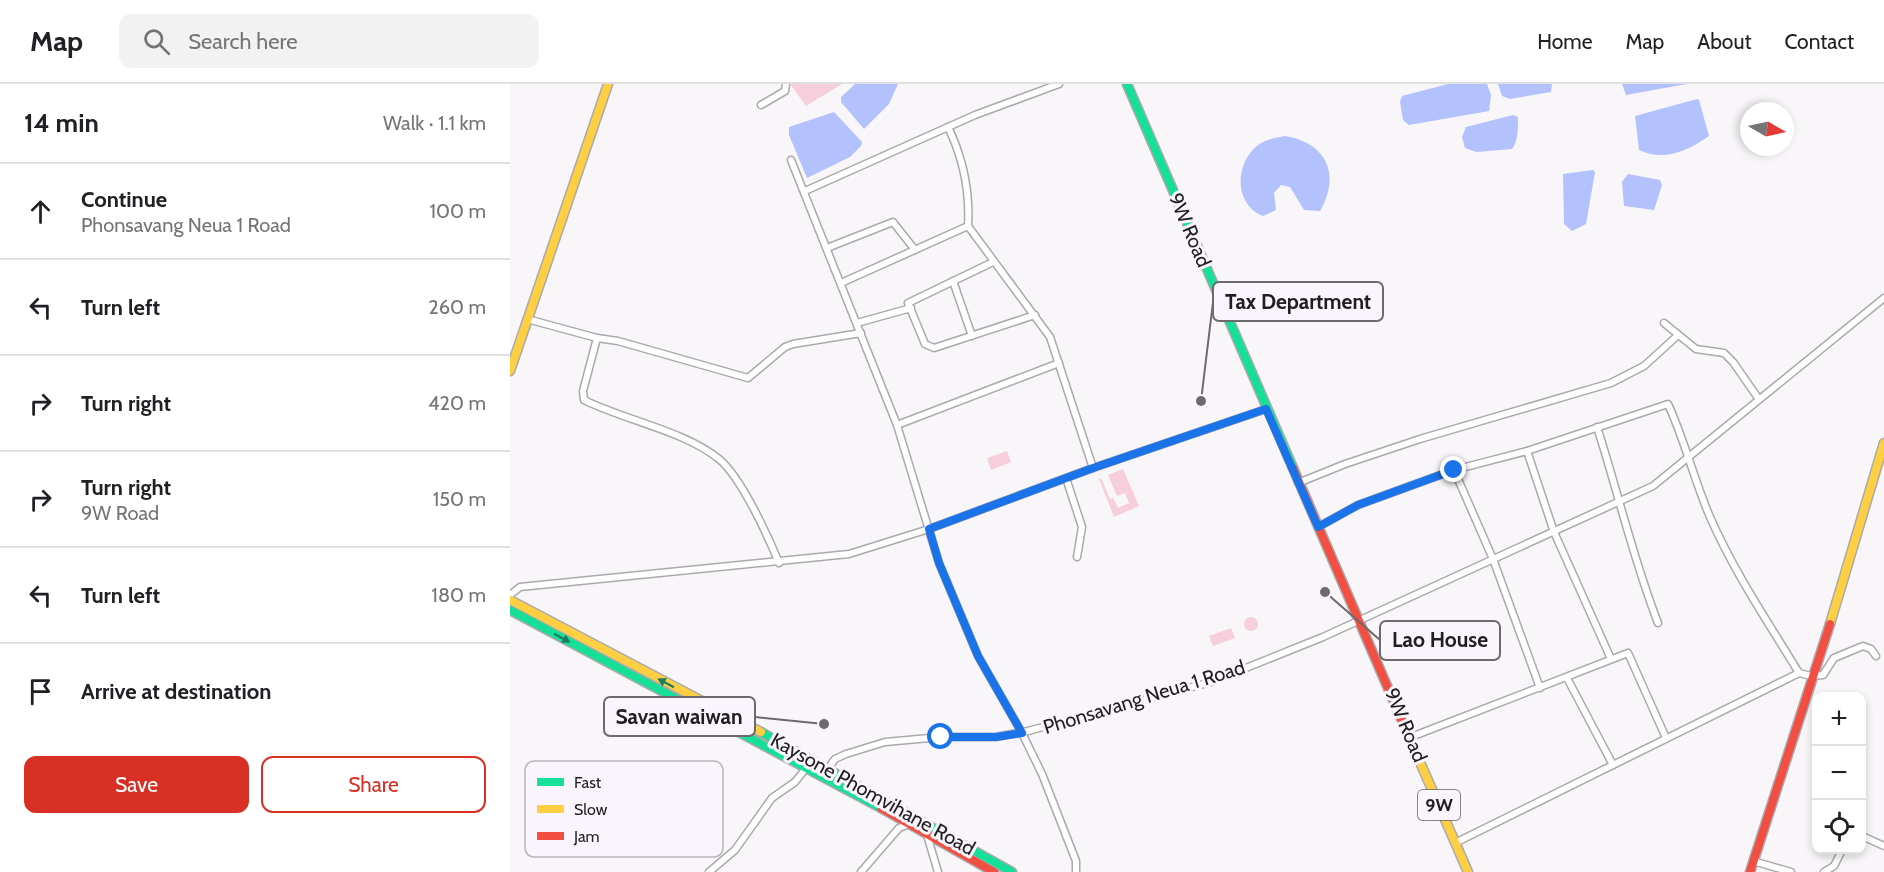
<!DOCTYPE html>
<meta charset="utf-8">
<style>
:root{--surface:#fff;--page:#f2f2f2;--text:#202124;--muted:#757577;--line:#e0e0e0;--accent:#d93025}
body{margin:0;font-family:Cabin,sans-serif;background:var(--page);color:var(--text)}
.controls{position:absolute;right:18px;bottom:18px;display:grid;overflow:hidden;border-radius:12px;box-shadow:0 3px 9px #0003}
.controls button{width:54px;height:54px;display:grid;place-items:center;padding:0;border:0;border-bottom:2px solid var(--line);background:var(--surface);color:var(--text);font:30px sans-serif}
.compass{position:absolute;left:1230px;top:18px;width:54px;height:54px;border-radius:50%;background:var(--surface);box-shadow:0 3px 9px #0003;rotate:99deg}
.stop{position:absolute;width:18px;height:18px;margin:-14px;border:4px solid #1a73e8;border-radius:50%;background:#fff}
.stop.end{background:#1a73e8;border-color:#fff;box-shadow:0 2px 6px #0008}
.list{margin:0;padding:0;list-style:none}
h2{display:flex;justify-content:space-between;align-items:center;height:78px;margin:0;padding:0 24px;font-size:26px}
h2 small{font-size:20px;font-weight:400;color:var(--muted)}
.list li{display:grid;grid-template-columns:39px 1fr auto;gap:18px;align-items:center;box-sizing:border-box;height:96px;padding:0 24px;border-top:2px solid var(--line)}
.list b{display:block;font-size:22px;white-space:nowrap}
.list p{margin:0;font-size:20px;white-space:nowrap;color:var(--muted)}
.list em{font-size:20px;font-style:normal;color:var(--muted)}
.actions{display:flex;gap:12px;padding:18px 24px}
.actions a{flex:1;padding:14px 0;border:2px solid var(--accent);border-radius:12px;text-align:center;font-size:21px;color:var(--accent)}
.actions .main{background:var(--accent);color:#fff}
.icon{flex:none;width:33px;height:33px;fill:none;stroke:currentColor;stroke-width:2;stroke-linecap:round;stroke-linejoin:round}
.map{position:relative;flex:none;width:1374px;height:788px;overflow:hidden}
header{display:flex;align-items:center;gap:36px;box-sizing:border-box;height:84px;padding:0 30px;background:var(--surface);border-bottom:2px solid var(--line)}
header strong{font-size:28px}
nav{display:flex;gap:33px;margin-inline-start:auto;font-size:21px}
.search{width:420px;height:54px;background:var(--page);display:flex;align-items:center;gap:15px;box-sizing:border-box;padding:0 21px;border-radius:12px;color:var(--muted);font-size:22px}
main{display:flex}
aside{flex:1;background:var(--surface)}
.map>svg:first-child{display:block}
.green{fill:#f7cedc}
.water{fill:#b3c1fc}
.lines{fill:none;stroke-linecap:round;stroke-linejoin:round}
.street-casing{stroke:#aba9ac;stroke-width:9}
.fast-casing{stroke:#aba9ac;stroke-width:11}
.slow-casing{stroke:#aba9ac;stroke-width:11}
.jam-casing{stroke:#aba9ac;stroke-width:11}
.street{stroke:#fefefe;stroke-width:6}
.fast{stroke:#16e098;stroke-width:8}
.slow{stroke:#ffcf43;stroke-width:8}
.jam{stroke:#f24e42;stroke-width:8}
.oneway{fill:#1b7f5c}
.route{stroke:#1a73e8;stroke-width:8}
.labels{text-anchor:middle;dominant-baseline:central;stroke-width:6;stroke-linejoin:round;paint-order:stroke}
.shield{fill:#faf4fc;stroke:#615e63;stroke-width:1.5}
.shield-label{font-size:18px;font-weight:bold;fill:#201e21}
.street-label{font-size:20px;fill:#201e21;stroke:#faf4fc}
.key{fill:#faf4fc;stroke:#b9b4ba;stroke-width:1.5}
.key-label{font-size:16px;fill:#201e21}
.leader{fill:none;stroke:#6c6a6d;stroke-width:2}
.callout-dot{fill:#6c6a6d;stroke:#faf4fc;stroke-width:2}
.callout{fill:#faf4fc;stroke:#6c6a6d;stroke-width:2}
.callout-label{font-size:21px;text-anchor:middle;font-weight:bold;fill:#201e21}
</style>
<header>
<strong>Map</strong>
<div class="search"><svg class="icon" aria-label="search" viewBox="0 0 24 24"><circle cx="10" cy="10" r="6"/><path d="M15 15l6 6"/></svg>Search here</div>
<nav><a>Home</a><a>Map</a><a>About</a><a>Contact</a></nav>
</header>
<main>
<aside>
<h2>14 min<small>Walk · 1.1 km</small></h2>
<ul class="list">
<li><svg class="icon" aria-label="ahead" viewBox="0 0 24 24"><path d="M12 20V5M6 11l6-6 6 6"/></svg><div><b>Continue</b><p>Phonsavang Neua 1 Road</p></div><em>100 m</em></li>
<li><svg class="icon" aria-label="left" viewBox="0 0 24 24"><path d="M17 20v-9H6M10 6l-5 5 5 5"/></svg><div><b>Turn left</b></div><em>260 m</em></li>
<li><svg class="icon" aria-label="right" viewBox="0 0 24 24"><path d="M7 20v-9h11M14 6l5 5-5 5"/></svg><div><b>Turn right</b></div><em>420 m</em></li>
<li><svg class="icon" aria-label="right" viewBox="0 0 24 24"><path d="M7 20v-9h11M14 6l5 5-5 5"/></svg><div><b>Turn right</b><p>9W Road</p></div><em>150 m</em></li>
<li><svg class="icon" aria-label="left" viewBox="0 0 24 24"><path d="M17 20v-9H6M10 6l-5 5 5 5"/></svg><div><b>Turn left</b></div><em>180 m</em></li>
<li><svg class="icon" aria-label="arrive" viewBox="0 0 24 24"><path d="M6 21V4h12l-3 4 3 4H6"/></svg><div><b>Arrive at destination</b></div></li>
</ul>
<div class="actions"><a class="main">Save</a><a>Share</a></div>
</aside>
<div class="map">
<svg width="1374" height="788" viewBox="0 0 1374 788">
<rect width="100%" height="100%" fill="#f9f6fa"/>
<g class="green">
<polygon points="280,0 332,0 296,22"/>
<polygon points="497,367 501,378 481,386 477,374"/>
<polygon points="613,385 629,422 604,433 589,395 591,394 600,415 603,414 608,424 619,419 615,409 607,412 598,391"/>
<circle cx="741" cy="540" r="7"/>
<polygon points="721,544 725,554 703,562 699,552"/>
</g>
<g class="water">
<polygon points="345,0 388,0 379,20 354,45 331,18 331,13"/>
<polygon points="938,0 977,0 981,11 979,27 899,41 893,36 890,18 892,12"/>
<polygon points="988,0 1042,0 1041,8 1000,15 992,12"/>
<polygon points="1112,0 1177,0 1116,11"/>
<path d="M 1187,15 L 1189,16 L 1199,52 C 1177,67 1155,78 1129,66 L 1125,32 Z"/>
<polygon points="324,28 352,58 351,62 340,73 297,94 279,51 279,43"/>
<path d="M 1003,31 L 1008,33 C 1008,43 1008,58 1002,65 L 966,68 L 955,64 L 952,53 L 956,43 Z"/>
<path d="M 775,52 C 817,59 831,91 810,127 L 794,126 L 780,103 L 771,101 L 764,109 L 766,126 L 753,132 C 724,121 724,80 748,61 C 756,55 765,54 775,52 Z"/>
<polygon points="1083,86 1085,88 1076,140 1062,147 1054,140 1053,90"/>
<polygon points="1118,90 1150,96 1152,101 1144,126 1114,122 1112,98"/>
</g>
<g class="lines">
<g class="street-casing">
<g id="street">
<polyline points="251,21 275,7 276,0"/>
<path d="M 438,43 C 453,74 460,108 458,142 L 540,253 L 583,384"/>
<polyline points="281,76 387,341 429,479 468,572 512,649 532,690 566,777 566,788"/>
<polyline points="295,107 465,31 549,0"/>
<polyline points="317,164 383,138 405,166"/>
<polyline points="483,178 398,219 415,260 424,264 525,231"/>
<polyline points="443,197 462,252"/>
<polyline points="331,199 458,142"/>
<polyline points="17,235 87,254 108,257 238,294 275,263 283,260 351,249"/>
<polyline points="347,239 401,224"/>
<polyline points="1154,239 1186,265 1214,269 1223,278 1248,314"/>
<path d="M 87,254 L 73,307 L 74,316 C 114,336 175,347 209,375 C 231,393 258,452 269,479"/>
<polyline points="387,341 549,279"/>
<path d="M 1087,343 C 1108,408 1123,475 1148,539"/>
<polyline points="1017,367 1044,448 1101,575"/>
<polyline points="944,386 983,475 1030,604"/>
<polyline points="556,394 572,443 567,473"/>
<polyline points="788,399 835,380 910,355 1101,299 1134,282 1167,252"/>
<path d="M 808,443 L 848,421 L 889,406 L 944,386 L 1017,367 L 1158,320 C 1175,357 1184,396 1200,433 C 1224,488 1258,538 1289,589"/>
<polyline points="0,511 10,503 339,470 419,445 583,384 756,325"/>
<polyline points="1057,594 1103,681"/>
<polyline points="901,653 1118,569 1156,654"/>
<polyline points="317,686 325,675 336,670 375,658 431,653 486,653 518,647 701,598 813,553 1143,402 1374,214"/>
<polyline points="417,751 428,788"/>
<polyline points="1352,752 1374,762"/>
<polyline points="945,759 1289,589 1301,592 1313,591 1324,574 1353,562 1361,565 1366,572"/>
<polyline points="1243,777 1281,788"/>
<polyline points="199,788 225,766 262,714 285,698 297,683"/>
<polyline points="351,788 389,744 399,740"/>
<polyline points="1314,788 1324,782 1332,766"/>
</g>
</g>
<g class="fast-casing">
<g id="fast">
<polyline points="617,0 783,384"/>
<polyline points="0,526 371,724"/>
<polyline points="251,648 502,788"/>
</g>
</g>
<g class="slow-casing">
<g id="slow">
<polyline points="0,287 98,0"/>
<polyline points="0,516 251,648"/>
<polyline points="1320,540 1374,359"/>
<polyline points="906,669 958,788"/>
</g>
</g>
<g class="jam-casing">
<g id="jam">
<polyline points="783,384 906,669"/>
<polyline points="371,724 484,788"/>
<polyline points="1240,788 1320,540"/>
</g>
</g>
<use href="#street" class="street"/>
<use href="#fast" class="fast"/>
<use href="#slow" class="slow"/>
<use href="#jam" class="jam"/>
</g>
<defs><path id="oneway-solid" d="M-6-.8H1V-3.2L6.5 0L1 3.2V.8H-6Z" transform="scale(1.5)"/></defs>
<g class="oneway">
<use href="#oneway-solid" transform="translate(52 554) rotate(28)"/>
<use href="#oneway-solid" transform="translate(156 599) rotate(-152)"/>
</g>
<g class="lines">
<polyline class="route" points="431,653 486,653 512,649 468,572 429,479 419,445 583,384 756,325 808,443 848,421 944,386"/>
</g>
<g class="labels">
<rect class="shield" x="908" y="706" width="42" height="30" rx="4.5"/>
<g class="shield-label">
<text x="929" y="721">9W</text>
</g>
<g class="street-label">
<text transform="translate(680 146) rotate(67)">9W Road</text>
<text transform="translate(634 613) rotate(-17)">Phonsavang Neua 1 Road</text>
<text transform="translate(896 641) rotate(67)">9W Road</text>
<text transform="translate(363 710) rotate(29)">Kaysone Phomvihane Road</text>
</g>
</g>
<rect x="15" y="677" width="198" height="96" rx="9" class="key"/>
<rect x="27" y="694" width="27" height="8" fill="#16e098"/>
<rect x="27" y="721" width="27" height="8" fill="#ffcf43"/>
<rect x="27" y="748" width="27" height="8" fill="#f24e42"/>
<g class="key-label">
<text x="64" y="704">Fast</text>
<text x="64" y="731">Slow</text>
<text x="64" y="758">Jam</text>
</g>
<path class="leader" d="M691 317L703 218M815 508L870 556M314 640L245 633"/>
<g class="callout-dot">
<circle cx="691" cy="317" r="6"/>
<circle cx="815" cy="508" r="6"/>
<circle cx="314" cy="640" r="6"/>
</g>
<g class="callout">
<rect x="703" y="198" width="170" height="39" rx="6"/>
<rect x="870" y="537" width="120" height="39" rx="6"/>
<rect x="94" y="613" width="151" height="39" rx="6"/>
</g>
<g class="callout-label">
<text x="788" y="225">Tax Department</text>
<text x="930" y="563">Lao House</text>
<text x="169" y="640">Savan waiwan</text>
</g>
</svg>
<div class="controls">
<button>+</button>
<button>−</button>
<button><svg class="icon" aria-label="locate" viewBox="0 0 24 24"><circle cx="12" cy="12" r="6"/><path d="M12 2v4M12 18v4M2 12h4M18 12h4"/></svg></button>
</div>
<svg class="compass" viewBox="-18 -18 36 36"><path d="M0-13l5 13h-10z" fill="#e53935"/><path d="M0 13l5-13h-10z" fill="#757577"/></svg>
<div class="stop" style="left:431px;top:653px"></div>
<div class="stop end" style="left:944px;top:386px"></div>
</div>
</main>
